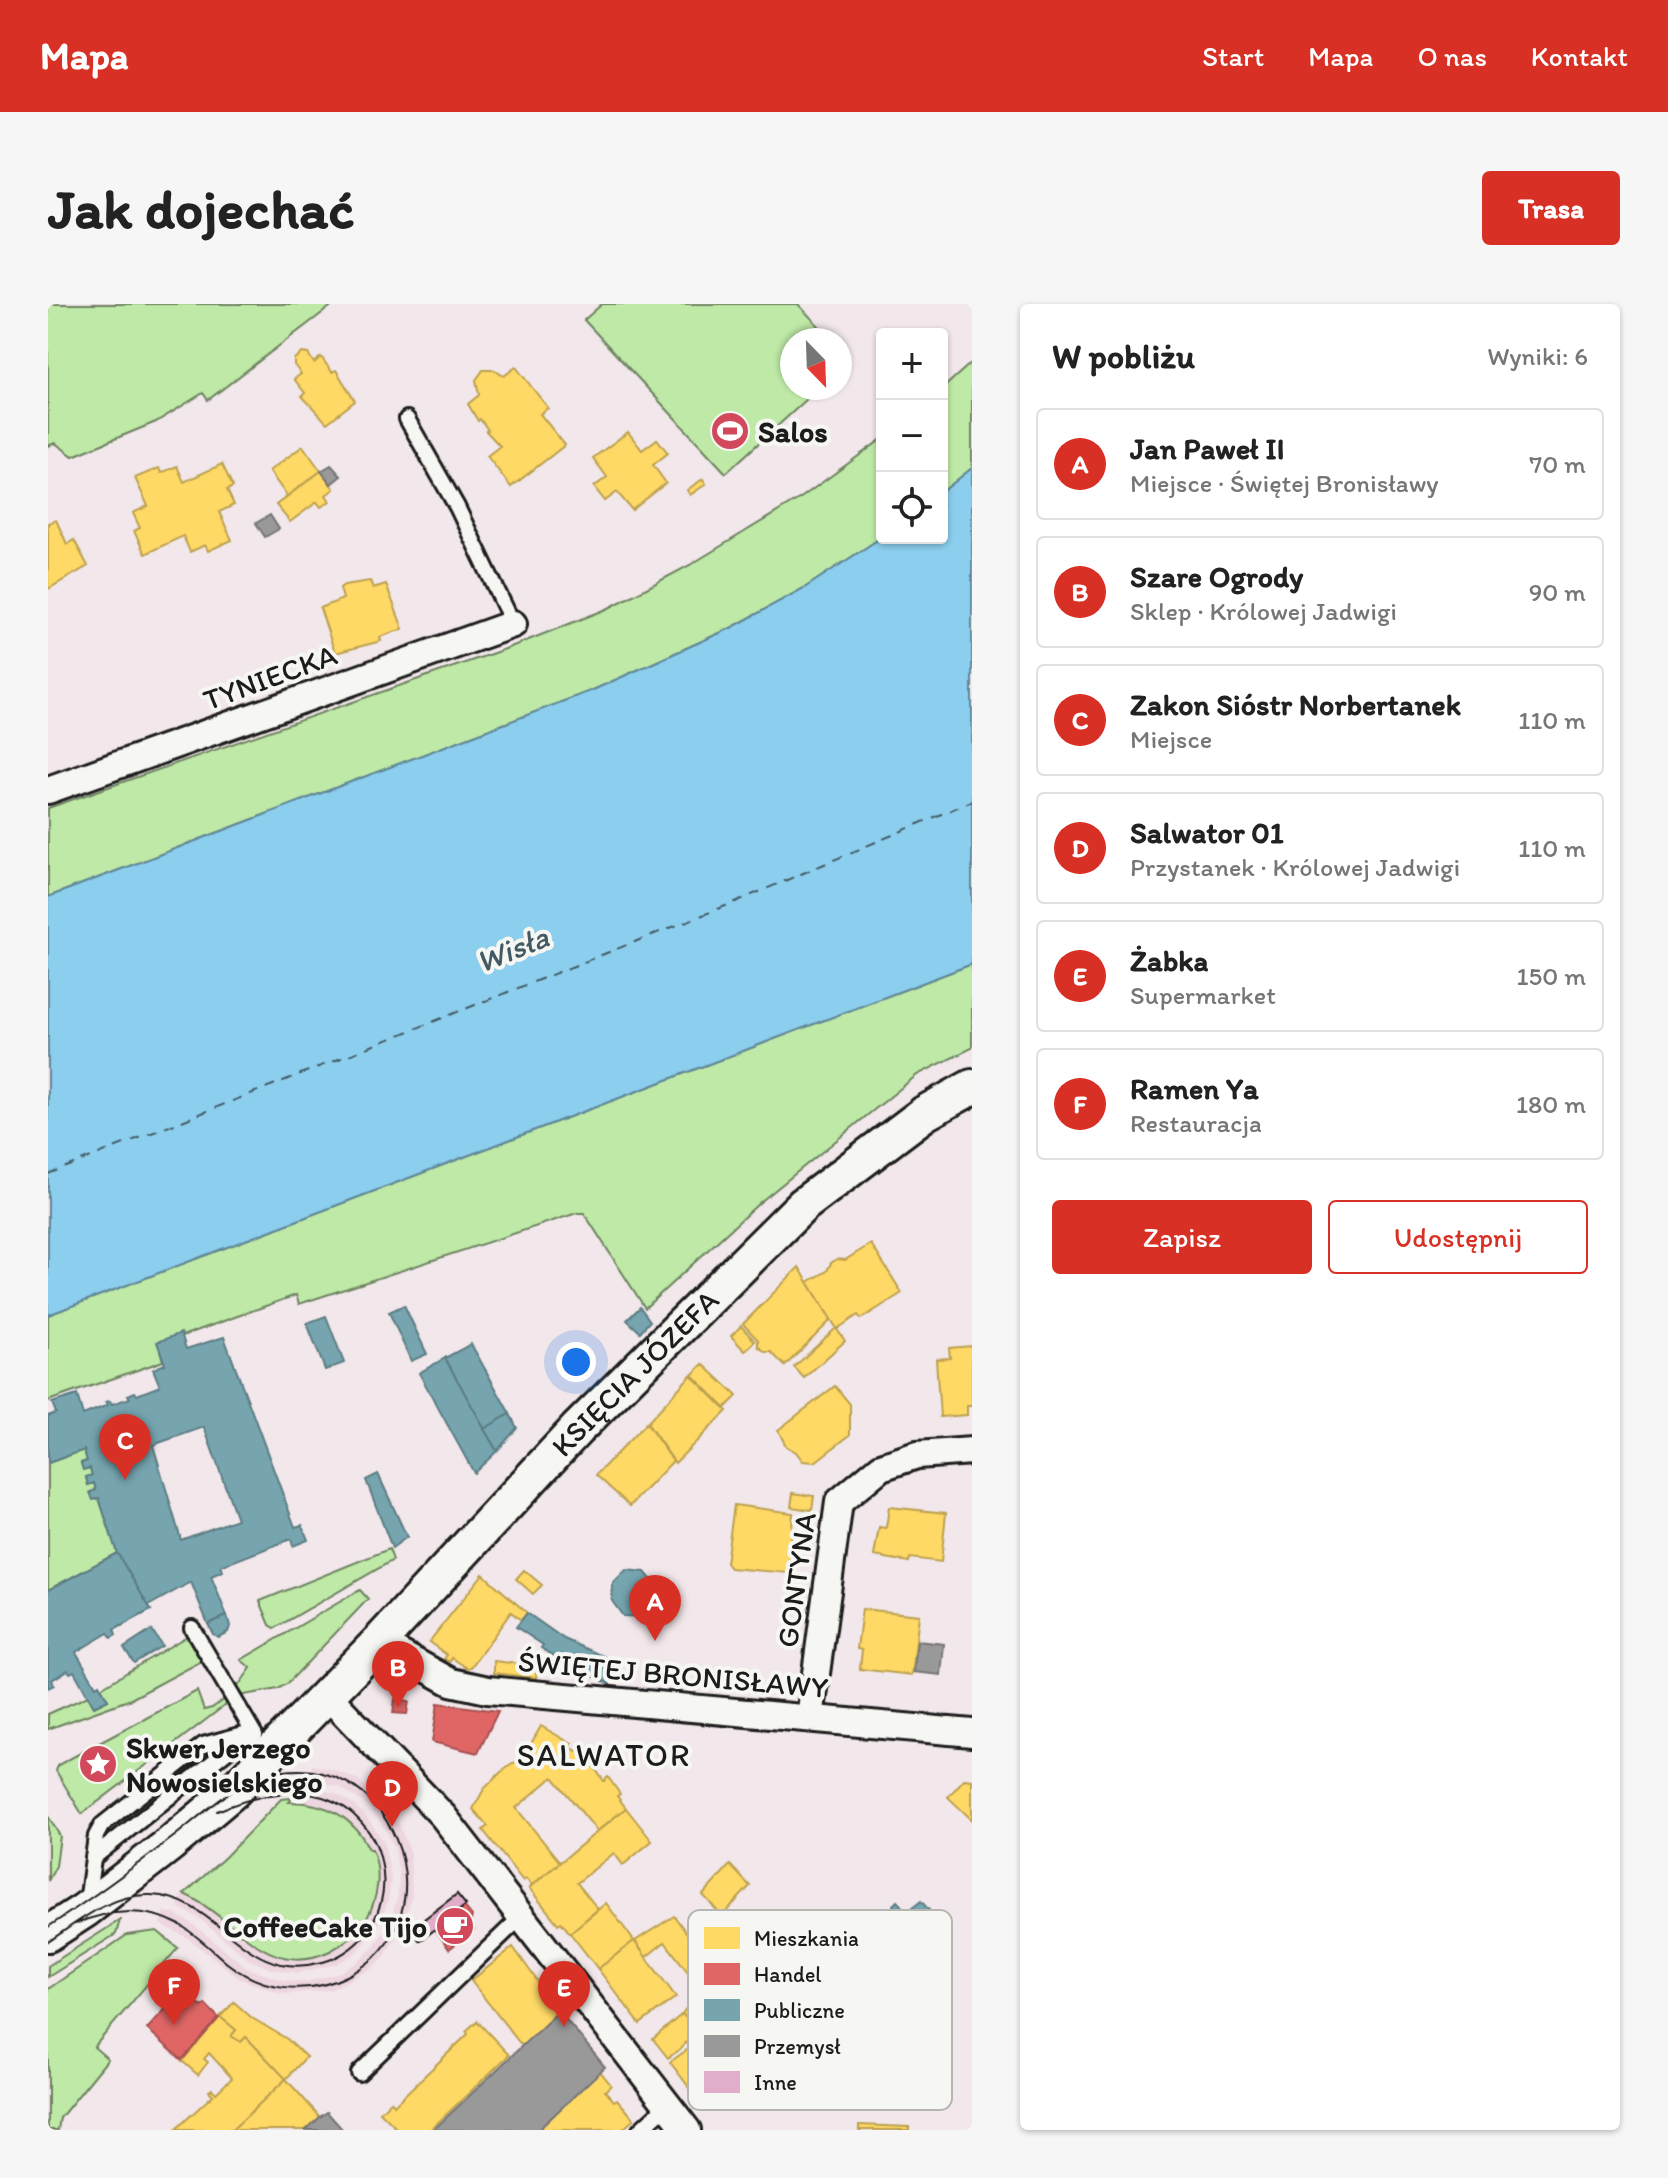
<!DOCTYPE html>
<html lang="pl">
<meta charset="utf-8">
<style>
:root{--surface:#fff;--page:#f6f6f6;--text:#222;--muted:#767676;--line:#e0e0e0;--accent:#d93025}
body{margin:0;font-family:Itim,sans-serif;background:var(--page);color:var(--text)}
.controls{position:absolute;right:24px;top:24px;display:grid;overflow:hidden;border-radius:8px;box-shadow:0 2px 6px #0004}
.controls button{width:72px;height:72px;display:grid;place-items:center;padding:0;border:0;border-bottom:2px solid var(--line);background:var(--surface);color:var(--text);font:40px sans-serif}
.compass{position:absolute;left:732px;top:24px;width:72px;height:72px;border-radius:50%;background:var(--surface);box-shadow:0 2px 6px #0004;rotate:157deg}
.you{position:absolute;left:528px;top:1058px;width:28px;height:28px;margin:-20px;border:6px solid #fff;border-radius:50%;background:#1a73e8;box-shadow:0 0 0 12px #1a73e833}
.badge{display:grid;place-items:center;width:52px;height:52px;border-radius:50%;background:var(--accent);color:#fff;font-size:26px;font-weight:700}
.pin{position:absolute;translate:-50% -66px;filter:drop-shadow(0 2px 4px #0008)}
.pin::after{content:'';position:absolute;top:42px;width:28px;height:24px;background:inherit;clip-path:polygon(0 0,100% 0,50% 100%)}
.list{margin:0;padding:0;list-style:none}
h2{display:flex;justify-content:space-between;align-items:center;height:104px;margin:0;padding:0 32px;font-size:34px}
h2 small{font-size:26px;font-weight:400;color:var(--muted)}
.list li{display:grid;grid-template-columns:52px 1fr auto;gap:24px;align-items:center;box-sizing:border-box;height:112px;margin:0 16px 16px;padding:0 16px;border:2px solid var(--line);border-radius:8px}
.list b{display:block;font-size:30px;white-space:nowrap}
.list p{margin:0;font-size:26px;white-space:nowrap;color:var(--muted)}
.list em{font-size:26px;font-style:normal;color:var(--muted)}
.actions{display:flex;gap:16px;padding:24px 32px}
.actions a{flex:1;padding:18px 0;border:2px solid var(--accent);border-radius:8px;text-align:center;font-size:28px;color:var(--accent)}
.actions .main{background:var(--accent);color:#fff}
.icon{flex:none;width:44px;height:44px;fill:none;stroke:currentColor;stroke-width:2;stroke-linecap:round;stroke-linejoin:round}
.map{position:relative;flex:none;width:924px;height:1826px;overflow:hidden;border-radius:8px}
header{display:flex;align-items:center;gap:48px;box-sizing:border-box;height:112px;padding:0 40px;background:var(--accent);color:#fff}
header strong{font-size:38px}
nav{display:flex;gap:44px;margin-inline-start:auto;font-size:28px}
.intro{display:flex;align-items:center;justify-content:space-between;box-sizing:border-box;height:192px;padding:0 48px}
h1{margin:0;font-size:56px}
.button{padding:20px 36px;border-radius:8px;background:var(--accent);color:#fff;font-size:28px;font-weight:700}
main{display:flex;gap:48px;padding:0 48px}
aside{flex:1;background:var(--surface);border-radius:8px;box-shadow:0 2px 6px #0004}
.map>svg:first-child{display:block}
.built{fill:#edd6e0}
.green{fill:#bee9a6;stroke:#6d8261;stroke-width:2}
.water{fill:#8cceed;stroke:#5f8799;stroke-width:2}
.homes{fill:#ffd966;stroke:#bba050;stroke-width:2}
.shops{fill:#e06666;stroke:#a55050;stroke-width:2}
.public{fill:#76a5af;stroke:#5b7c83;stroke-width:2;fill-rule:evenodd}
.industry{fill:#999;stroke:#747474;stroke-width:2}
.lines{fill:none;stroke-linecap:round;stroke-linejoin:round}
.ferry{stroke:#435a65;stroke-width:2;stroke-dasharray:10 8;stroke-linecap:butt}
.building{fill:#e1adc9;stroke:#1c1c1c;stroke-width:2}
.service-casing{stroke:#1c1c1c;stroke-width:20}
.minor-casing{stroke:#1c1c1c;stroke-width:32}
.tertiary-casing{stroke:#1c1c1c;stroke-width:40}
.service{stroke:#f6f6f2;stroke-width:14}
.minor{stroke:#f6f6f2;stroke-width:26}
.tertiary{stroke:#f6f6f2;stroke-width:34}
.tram{stroke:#1c1c1c;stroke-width:2}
.labels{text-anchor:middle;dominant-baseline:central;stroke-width:8;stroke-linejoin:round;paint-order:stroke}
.poi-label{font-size:30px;font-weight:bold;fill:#1c1c1c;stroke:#f6f6f2;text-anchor:start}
.street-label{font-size:30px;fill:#1c1c1c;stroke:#f6f6f2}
.water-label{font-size:32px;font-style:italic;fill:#435a65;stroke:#f6f6f2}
.neighbourhood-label{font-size:32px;letter-spacing:2px;fill:#1c1c1c;stroke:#f6f6f2}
.key{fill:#f6f6f2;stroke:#b5b5b2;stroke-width:2}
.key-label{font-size:22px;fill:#1c1c1c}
</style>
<header>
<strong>Mapa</strong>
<nav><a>Start</a><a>Mapa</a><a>O nas</a><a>Kontakt</a></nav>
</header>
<div class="intro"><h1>Jak dojechać</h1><a class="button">Trasa</a></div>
<main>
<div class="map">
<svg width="924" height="1826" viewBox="0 0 924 1826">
<rect width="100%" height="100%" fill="#f2e7ea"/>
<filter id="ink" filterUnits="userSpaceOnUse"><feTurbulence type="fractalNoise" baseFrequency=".0125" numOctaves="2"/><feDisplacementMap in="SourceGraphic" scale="16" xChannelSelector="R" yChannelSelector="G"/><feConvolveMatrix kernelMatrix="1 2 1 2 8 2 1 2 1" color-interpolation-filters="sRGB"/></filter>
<g filter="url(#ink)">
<g class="built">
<polygon points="264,1461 287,1466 310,1476 338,1502 351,1521 362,1547 364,1590 356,1621 337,1652 323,1665 282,1686 235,1690 192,1675 140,1634 112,1620 116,1607 128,1611 143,1619 201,1665 234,1676 258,1678 289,1670 308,1659 325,1644 341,1620 350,1592 351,1571 347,1547 338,1526 321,1503 292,1483 262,1475"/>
<polygon points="244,1482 267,1484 286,1489 304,1499 318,1512 336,1538 343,1575 340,1597 334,1614 323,1632 306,1650 288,1660 250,1669 223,1665 200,1655 152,1615 130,1603 133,1591 136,1590 157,1600 208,1642 227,1651 246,1654 279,1648 313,1625 328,1594 330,1578 327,1553 311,1527 296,1512 273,1501 241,1498 244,1495"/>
</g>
<g class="green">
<polygon points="0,0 286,0 160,96 155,89 108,118 25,152 7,139 0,142"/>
<polygon points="554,0 750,0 784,36 744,36 744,84 771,84 678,169 536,16"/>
<polygon points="924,58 924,164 894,188 894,85"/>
<polygon points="834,135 834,233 758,283 683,324 545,386 0,593 0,504 460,344 559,305 642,261 754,193"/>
<polygon points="924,660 924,744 869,771 711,899 597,1004 536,909 529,909 251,1000 248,991 134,1032 132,1030 110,1038 115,1057 0,1097 0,1011"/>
<polygon points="36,1146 39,1157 33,1159 35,1165 42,1164 44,1171 38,1174 40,1181 46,1179 48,1186 43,1188 51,1194 69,1249 0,1286 0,1159"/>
<polygon points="341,1245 345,1256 227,1324 222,1321 212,1297"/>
<polygon points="312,1286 320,1295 240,1379 230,1385 191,1392 188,1385 203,1364 193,1356"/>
<polygon points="139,1332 156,1356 83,1395 0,1425 0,1410 40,1392 46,1403 60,1396 53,1384"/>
<polygon points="149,1387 156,1406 164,1404 178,1394 180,1399 34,1510 8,1467 10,1461"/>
<path d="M 244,1494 L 241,1498 C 278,1498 305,1512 321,1545 L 324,1545 C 334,1568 330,1594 318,1616 C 312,1627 296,1640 282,1647 C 219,1677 186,1612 136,1590 L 177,1553 L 233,1495 Z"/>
<polygon points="0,1512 12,1532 8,1562 0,1577"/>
<polygon points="72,1616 68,1630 0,1673 0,1662"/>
<polygon points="109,1627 130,1644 46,1743 60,1755 12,1814 10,1826 0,1826 0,1685 79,1631"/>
</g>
<polygon class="water" points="924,164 924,660 0,1011 0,593 545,386 683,324 758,283 834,233 894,234 894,188"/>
<g class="homes">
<polygon points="254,49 260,50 266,59 273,53 284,68 288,66 307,97 279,119 254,92 257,89 246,75 253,70 246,61 246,55"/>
<polygon points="468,63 500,104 492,110 517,141 463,183 439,152 452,142 438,127 440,126 432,115 430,117 420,100 431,91 428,76 435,66 446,66 456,72"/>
<polygon points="580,128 594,146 609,135 620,149 605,161 618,179 584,206 569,188 557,197 546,183 559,173 545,154"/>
<polygon points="255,142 273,167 239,192 221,167"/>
<polygon points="174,160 185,183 179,186 186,201 171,208 184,236 160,247 157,241 142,248 135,232 97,250 86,227 92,224 85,209 100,202 87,174 111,164 113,169 129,162 136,178"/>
<polygon points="273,167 286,185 278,191 282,197 273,203 269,198 242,218 228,201"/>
<polygon points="655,175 658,180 642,191 639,186"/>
<polygon points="8,216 19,240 26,236 40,262 0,285 0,219"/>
<polygon points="322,277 325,284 338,280 355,325 332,333 333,337 287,349 272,304 295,295 292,284 296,281"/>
<polygon points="823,940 854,989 813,1015 810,1011 789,1025 760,978 779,967 783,959 789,955 797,956"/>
<polygon points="751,963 783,1016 737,1062 723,1048 717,1048 710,1042 710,1036 695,1020"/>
<polygon points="693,1022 707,1037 697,1047 683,1032"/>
<polygon points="788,1024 797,1037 756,1074 746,1063"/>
<polygon points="924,1042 924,1102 919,1102 919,1111 892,1113 888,1055 902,1054 901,1044"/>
<polygon points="655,1060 689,1092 677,1104 644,1071"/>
<polygon points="643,1071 679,1107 627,1159 599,1119"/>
<polygon points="787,1082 802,1100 802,1131 767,1158 755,1157 748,1148 738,1142 730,1126"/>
<polygon points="598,1119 625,1157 582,1202 548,1171"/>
<polygon points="745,1189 766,1192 764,1206 743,1203"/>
<polygon points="686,1201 745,1209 741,1269 682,1264 678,1259"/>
<polygon points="841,1203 898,1209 893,1258 862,1254 861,1258 826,1252 831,1223 838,1224"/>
<polygon points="476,1266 494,1281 485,1290 468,1275"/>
<polygon points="435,1270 479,1309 473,1316 463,1308 423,1363 419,1364 404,1354 402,1358 396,1355 399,1351 381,1338"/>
<polygon points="814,1305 871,1311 864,1371 812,1365 814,1346 809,1345"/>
<polygon points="446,1357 489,1362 488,1374 446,1369"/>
<polygon points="493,1422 524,1440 523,1444 537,1451 542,1447 549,1457 545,1462 556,1477 560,1473 572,1490 569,1492 578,1504 549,1527 505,1473 468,1504 512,1558 484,1581 478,1575 475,1577 435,1526 440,1522 425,1505 436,1485 453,1468 476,1452"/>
<polygon points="916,1475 924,1476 924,1516 900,1493"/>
<polygon points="578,1504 604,1537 575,1561 566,1549 529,1579 550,1605 522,1629 513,1618 510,1620 481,1584"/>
<polygon points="682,1561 702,1582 674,1612 655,1591"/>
<polygon points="558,1599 586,1637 550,1665 522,1629"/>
<polygon points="626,1612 658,1655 640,1668 617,1638 598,1653 587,1637"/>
<polygon points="586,1637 628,1693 592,1720 550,1665"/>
<polygon points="465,1643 511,1707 474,1742 423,1677"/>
<polygon points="658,1655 677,1679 648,1724 634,1710 648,1690 645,1688 648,1684 641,1677 644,1673 640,1668"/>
<polygon points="186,1698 204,1714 239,1735 258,1753 238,1775 198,1733 193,1738 183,1732 188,1726 172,1713"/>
<polygon points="634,1710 648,1724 634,1744 620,1754 605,1735"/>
<polygon points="172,1713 188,1726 183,1732 193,1738 198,1733 238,1775 184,1826 127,1826 165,1791 161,1787 164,1785 168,1789 184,1774 161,1749 156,1755 160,1758 150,1771 134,1757"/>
<polygon points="429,1717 461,1751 382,1826 350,1826 332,1808 343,1797 346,1801 420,1730 418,1727"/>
<polygon points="646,1741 664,1763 672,1758 686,1781 656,1803 622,1758"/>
<polygon points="552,1767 563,1781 557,1787 566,1797 569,1795 586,1815 574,1826 490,1826"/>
<polygon points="238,1775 272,1813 258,1826 184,1826"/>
<polygon points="811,1821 861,1823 861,1826 811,1826"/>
</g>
<g class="shops">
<polygon points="347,1395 361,1397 359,1410 345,1409"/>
<polygon points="390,1399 450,1407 430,1449 384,1438"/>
<polygon points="416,1602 424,1612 422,1620 426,1626 401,1645 387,1625"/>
<polygon points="139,1689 154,1703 157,1700 171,1714 134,1756 99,1725 119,1703 124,1706"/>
</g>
<g class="public">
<polygon points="356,1001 379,1050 363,1057 341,1008"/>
<polygon points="592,1003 602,1017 592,1028 579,1016"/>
<polygon points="278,1012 296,1059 277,1066 259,1019"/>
<path d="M 133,1029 L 138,1045 L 176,1033 L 247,1223 L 254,1221 L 260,1236 L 245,1242 L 243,1235 L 173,1262 L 175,1267 L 163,1272 L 179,1312 L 160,1320 L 143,1278 L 100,1302 L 69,1249 L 51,1194 L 45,1196 L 42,1188 L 48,1186 L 46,1179 L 40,1181 L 38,1173 L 44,1171 L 42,1164 L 35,1166 L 33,1159 L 39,1157 L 36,1146 L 0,1159 L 0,1112 L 8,1109 L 4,1099 L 29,1091 L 35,1111 L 60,1101 L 58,1098 L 62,1097 L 64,1100 L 82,1094 L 80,1091 L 87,1088 L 89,1091 L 112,1082 L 105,1065 L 117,1060 L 109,1038 ZM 156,1123 L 189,1215 L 133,1236 L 105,1141 Z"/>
<polygon points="423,1040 462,1110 436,1125 397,1054"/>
<polygon points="397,1054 449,1147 426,1169 371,1069"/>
<polygon points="462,1110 469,1124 449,1147 436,1125"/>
<polygon points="330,1170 359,1233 344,1244 318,1176"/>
<polygon points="69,1249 103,1306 66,1326 68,1331 63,1334 60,1329 28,1348 48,1382 51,1380 60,1396 46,1403 26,1367 22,1369 20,1366 4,1376 6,1381 0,1384 0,1286"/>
<polygon points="578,1266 597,1268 609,1282 608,1301 594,1313 575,1312 564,1297 565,1279"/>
<polygon points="479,1309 516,1335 569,1358 562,1380 518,1360 493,1344 495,1341 468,1323"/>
<polygon points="179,1312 182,1322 180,1328 170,1333 165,1330 160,1320"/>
<polygon points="104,1326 114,1342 86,1359 76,1344"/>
<polygon points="849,1597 859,1608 873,1597 888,1614 880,1624 874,1626 879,1632 858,1654 861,1658 837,1679 828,1668 824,1671 807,1651 827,1633 818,1622 822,1619 825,1621 832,1615 829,1611 834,1608 840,1615 849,1606 845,1601"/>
</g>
<g class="industry">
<polygon points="283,161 293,172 283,180 273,167"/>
<polygon points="222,211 231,225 217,233 208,219"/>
<polygon points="869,1337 896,1340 893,1371 866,1368"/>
<polygon points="511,1707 557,1763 490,1826 385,1826"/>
<polygon points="279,1808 295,1826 258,1826 272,1813"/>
</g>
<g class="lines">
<polyline class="ferry" points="0,870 685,599 924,497"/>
</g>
<polygon class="building" points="409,1590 418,1601 372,1637 363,1625"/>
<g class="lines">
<g class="service-casing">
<g id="service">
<polyline points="359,115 409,203 465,320"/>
<polyline points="144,1324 207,1431"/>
<polyline points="45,1554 200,1430"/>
<polyline points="39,1599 48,1532 54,1521 155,1441 203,1428"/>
<polyline points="311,1769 474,1612"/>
<polyline points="592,1826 619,1801"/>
</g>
</g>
<g class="minor-casing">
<g id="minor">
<polyline points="0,486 465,320"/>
<polyline points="331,1338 403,1378 440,1386 924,1429"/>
<polyline points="280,1392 395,1512 639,1826"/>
<polyline points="762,1414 791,1198 833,1163 869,1151 924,1147"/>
</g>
</g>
<g class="tertiary-casing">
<g id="tertiary">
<path id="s1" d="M 0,1630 L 37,1606 L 121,1541 L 184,1488 L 331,1338 L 529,1125 L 755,901 L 877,809 L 924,783"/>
</g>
</g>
<use href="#service" class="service"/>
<use href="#minor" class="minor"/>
<use href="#tertiary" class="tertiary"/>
<g class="tram">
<path d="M 0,1623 C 44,1594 86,1563 128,1531 C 156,1509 184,1481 218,1471 C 341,1434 415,1614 299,1672 C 259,1692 213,1686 179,1659 C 164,1646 149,1631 132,1621 C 98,1603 60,1605 27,1620"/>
<path d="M 0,1638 C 31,1617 64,1589 103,1591 C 171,1593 195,1678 270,1659 C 286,1656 301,1647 312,1636 C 332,1614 340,1586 333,1557 C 330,1541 322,1527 310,1515 C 272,1475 215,1488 169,1507"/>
</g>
</g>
</g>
<defs>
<g id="stadium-disc" transform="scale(2)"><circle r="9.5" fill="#d1495b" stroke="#f6f6f2"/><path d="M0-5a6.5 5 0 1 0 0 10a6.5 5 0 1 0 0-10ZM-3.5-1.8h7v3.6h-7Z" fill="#fff"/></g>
<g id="sight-disc" transform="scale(2)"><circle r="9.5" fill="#d1495b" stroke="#f6f6f2"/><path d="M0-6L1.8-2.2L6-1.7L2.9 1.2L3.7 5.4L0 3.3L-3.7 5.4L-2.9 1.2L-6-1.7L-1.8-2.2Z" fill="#fff"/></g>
<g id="cafe-disc" transform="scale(2)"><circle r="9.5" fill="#d1495b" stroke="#f6f6f2"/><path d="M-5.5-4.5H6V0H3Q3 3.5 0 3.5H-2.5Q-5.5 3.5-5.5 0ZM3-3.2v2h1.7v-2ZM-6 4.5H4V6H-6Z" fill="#fff"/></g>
</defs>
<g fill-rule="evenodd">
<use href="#stadium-disc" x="682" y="127"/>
<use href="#sight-disc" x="50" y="1460"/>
<use href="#cafe-disc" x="407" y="1622"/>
</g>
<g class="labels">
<g class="poi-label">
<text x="710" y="127">Salos</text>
<text x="78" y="1443">Skwer Jerzego<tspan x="78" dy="34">Nowosielskiego</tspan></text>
<text x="379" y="1622" text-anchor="end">CoffeeCake Tijo</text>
</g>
<g class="street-label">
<text transform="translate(222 373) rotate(-20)">TYNIECKA</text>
<text stroke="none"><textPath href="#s1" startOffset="814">KSIĘCIA JÓZEFA</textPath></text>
<text transform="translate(748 1276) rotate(-82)">GONTYNA</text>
<text transform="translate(625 1370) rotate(5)">ŚWIĘTEJ BRONISŁAWY</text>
</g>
<g class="water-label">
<text transform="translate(464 645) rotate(-22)">Wisła</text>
</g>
<g class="neighbourhood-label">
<text x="556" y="1451">SALWATOR</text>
</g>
</g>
<rect x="640" y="1606" width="264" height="200" rx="12" class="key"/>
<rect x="656" y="1623" width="36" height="22" fill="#ffd966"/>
<rect x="656" y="1659" width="36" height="22" fill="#e06666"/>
<rect x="656" y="1695" width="36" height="22" fill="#76a5af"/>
<rect x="656" y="1731" width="36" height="22" fill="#999"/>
<rect x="656" y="1767" width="36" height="22" fill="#e1adc9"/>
<g class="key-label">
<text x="706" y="1642">Mieszkania</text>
<text x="706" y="1678">Handel</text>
<text x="706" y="1714">Publiczne</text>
<text x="706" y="1750">Przemysł</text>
<text x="706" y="1786">Inne</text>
</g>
</svg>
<div class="controls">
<button>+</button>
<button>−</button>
<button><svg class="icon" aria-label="locate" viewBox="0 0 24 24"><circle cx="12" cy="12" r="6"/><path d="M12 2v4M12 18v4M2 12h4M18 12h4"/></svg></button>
</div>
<svg class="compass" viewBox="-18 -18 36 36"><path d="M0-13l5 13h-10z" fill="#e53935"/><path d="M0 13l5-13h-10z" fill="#767676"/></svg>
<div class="you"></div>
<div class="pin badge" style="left:607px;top:1337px">A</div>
<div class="pin badge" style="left:350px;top:1403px">B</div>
<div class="pin badge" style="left:77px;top:1176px">C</div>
<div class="pin badge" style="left:344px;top:1523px">D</div>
<div class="pin badge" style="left:516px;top:1723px">E</div>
<div class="pin badge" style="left:126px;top:1721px">F</div>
</div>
<aside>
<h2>W pobliżu<small>Wyniki: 6</small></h2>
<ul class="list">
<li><span class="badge">A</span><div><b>Jan Paweł II</b><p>Miejsce · Świętej Bronisławy</p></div><em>70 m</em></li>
<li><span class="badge">B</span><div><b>Szare Ogrody</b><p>Sklep · Królowej Jadwigi</p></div><em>90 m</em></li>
<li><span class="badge">C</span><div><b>Zakon Sióstr Norbertanek</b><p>Miejsce</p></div><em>110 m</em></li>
<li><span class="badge">D</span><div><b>Salwator 01</b><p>Przystanek · Królowej Jadwigi</p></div><em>110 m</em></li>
<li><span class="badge">E</span><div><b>Żabka</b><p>Supermarket</p></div><em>150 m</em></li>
<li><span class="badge">F</span><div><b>Ramen Ya</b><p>Restauracja</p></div><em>180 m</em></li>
</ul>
<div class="actions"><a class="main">Zapisz</a><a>Udostępnij</a></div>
</aside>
</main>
